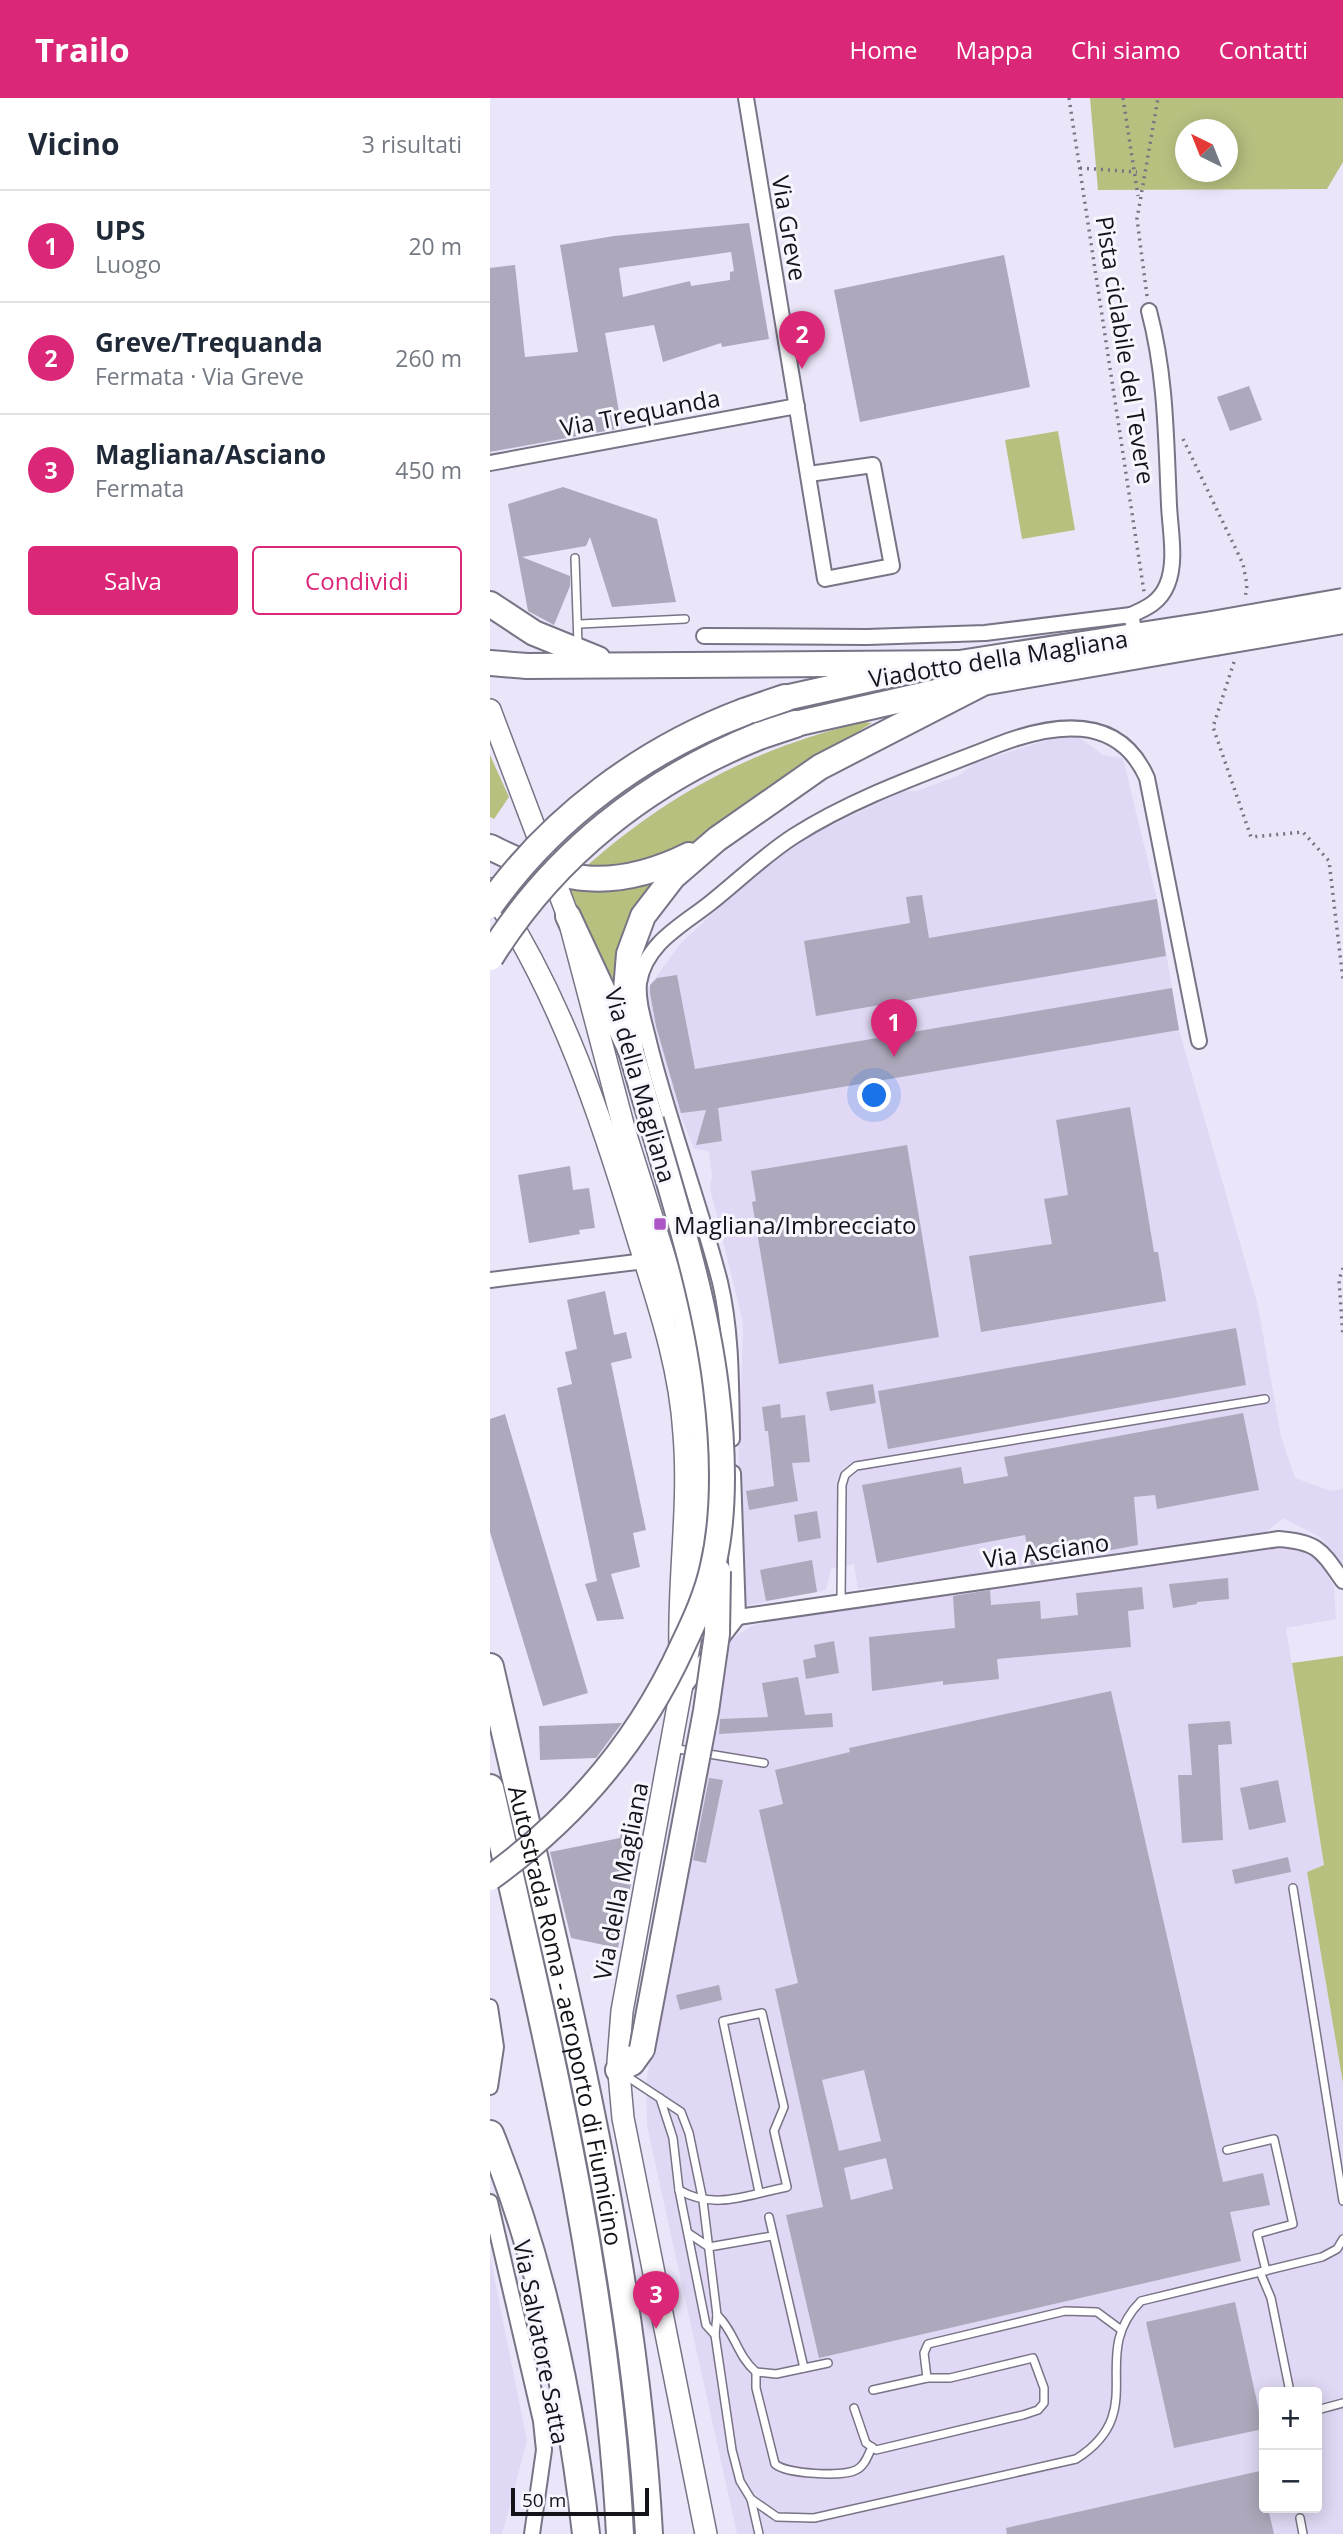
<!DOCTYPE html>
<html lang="it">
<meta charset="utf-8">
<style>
:root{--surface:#fff;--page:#f2f2f3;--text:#1f2937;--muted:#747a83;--line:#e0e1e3;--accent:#db2777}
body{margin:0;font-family:"Open Sans",sans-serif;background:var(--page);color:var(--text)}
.controls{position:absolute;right:21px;bottom:21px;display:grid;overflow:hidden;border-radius:7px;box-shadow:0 4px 18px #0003}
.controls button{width:63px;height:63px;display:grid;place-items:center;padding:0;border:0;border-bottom:2px solid var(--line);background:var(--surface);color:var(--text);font:35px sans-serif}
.compass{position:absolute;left:685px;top:21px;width:63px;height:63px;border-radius:50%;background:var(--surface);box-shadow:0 4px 18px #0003;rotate:317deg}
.scale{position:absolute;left:21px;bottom:18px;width:138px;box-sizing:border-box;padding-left:7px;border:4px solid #15131a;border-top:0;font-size:19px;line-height:24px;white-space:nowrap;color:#15131a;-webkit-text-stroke:5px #f7f5fd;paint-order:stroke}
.you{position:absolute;left:385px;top:998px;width:24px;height:24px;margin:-18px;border:5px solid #fff;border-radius:50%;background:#1a73e8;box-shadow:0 0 0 10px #1a73e833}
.badge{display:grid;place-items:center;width:46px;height:46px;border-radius:50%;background:var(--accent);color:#fff;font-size:23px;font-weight:700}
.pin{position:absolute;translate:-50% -58px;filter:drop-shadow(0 2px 4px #0008)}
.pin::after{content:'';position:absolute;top:37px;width:24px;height:21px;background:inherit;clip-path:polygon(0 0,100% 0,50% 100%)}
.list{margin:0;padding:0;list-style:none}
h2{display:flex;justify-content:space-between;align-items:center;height:91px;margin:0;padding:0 28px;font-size:30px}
h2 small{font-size:23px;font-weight:400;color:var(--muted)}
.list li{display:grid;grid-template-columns:46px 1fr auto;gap:21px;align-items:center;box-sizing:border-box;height:112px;padding:0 28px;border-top:2px solid var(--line)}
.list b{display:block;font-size:26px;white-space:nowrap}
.list p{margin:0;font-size:23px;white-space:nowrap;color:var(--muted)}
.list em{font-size:23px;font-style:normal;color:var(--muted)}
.actions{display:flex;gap:14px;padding:21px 28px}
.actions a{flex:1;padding:16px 0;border:2px solid var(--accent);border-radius:7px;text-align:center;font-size:24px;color:var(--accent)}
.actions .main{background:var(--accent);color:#fff}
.map{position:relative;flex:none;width:853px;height:2436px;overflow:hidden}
header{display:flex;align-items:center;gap:42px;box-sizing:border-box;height:98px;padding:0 35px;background:var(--accent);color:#fff}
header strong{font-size:33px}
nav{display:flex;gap:38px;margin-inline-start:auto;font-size:24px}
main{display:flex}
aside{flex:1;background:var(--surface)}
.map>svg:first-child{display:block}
.built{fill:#e0d8f4;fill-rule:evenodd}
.green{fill:#b8c080;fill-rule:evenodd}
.building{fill:#aea8bc;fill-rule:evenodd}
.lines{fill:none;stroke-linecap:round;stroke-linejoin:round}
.service-casing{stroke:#787385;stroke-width:10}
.minor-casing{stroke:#787385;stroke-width:18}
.secondary-casing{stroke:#787385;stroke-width:24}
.trunk-casing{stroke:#787385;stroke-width:28}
.motorway-casing{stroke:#787385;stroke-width:30}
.path{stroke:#777381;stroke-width:3.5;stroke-dasharray:2 5;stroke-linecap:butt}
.service{stroke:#fff;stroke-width:7}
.minor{stroke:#fff;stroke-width:14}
.secondary{stroke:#fff;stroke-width:21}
.trunk{stroke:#fff;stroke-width:24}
.motorway{stroke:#fff;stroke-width:26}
.trunk-bridge-casing{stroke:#787385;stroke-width:28;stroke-linecap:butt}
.motorway-bridge-casing{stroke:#787385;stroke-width:30;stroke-linecap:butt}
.trunk-bridge{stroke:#fff;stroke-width:24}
.motorway-bridge{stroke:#fff;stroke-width:26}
.poi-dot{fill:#ab56c4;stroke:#f7f5fd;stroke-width:2.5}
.labels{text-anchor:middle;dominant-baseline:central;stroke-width:6;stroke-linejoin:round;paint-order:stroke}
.street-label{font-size:24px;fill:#15131a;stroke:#f7f5fd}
.poi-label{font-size:24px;fill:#15131a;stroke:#f7f5fd;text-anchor:start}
</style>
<header>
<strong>Trailo</strong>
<nav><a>Home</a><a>Mappa</a><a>Chi siamo</a><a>Contatti</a></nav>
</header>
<main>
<aside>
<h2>Vicino<small>3 risultati</small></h2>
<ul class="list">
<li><span class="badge">1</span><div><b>UPS</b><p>Luogo</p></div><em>20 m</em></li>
<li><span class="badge">2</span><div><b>Greve/Trequanda</b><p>Fermata · Via Greve</p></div><em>260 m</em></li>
<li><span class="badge">3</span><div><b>Magliana/Asciano</b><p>Fermata</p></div><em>450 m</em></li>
</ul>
<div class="actions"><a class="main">Salva</a><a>Condividi</a></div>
</aside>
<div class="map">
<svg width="853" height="2436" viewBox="0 0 853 2436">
<rect width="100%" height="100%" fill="#ebe5fa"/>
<g class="built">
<polygon points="582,634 613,657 633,660 667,801 689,932 768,1208 791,1339 805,1380 841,1393 853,1391 853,1480 844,1457 830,1439 793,1420 769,1440 368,1491 364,1466 341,1471 336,1492 244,1510 253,1225 220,1090 222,1078 219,1053 204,1051 188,1011 155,894 190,846 256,784 319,738 414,693 427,693 470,677 485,665"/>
<path d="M 807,1447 L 821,1452 L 844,1488 L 846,1521 L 796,1530 L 834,1767 L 817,1774 L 853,1985 L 853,2436 L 247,2436 L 157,2028 L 156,1985 L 236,1545 L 263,1527 L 462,1493 ZM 774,2294 L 827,2294 L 827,2410 L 774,2410 Z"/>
<polygon points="0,2158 37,2343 12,2436 0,2436"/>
</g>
<g class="green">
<path d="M 600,0 L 853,0 L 853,64 L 837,91 L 608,92 ZM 696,32 L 738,32 L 738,74 L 696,74 Z"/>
<polygon points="568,333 585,432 532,441 515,342"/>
<path d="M 374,624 L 382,625 L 311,669 L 191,754 L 164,765 L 90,774 C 174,698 263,650 374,624 Z"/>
<polygon points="0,657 19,699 4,721 0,719"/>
<path d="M 172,773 C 140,812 119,853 126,905 L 78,786 Z"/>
<polygon points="853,1558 853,1985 817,1774 834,1767 802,1565"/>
</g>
<g class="building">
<path d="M 259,125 L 279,241 L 232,249 L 231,245 L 173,264 L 164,227 L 115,235 L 132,330 L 0,354 L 0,170 L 25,167 L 35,259 L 88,254 L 70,147 L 124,138 ZM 241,154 L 244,173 L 240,174 L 240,182 L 201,188 L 200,183 L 133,199 L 129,170 Z"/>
<polygon points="514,157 540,289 370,324 344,192"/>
<polygon points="759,288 772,322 740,333 727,299"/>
<polygon points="73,389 167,421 186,504 122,509 100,439 96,448 32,459 80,478 80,488 64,527 38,513 18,406"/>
<polygon points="432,797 439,840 667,801 676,858 326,918 314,843 420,825 416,799"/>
<polygon points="187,877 205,971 682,890 689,932 228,1010 232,1043 206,1047 216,1012 191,1015 166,928 160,895 160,887 167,880"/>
<polygon points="640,1009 664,1154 668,1154 676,1203 491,1234 479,1158 562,1146 554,1101 578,1097 566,1022"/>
<polygon points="417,1047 449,1239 289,1266 262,1104 266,1103 261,1073"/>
<polygon points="80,1068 83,1092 99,1090 105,1130 89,1132 90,1136 39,1145 28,1077"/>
<polygon points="115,1193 124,1237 136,1234 142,1260 121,1265 156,1432 143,1435 150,1469 121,1476 134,1521 107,1523 95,1486 107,1483 67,1290 82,1286 75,1254 87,1251 77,1202"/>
<polygon points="746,1230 756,1287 398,1351 388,1293"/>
<polygon points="383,1286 386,1305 340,1313 336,1294"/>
<polygon points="290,1306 291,1320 315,1317 320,1364 302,1365 308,1403 259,1412 256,1393 284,1388 278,1333 275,1333 272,1309"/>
<polygon points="753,1315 769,1392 667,1411 665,1397 644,1399 648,1447 541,1467 535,1437 387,1465 372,1387 471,1369 474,1386 518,1378 514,1359"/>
<polygon points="15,1316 98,1595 53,1608 0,1434 0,1321"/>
<polygon points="327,1413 331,1440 308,1444 304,1417"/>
<polygon points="322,1462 327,1494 276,1503 270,1472"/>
<polygon points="738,1480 739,1501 707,1504 707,1506 683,1510 679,1486"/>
<polygon points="652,1489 654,1511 638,1513 641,1549 507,1561 509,1581 453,1587 453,1583 382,1593 379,1539 465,1530 463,1498 500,1492 501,1507 550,1503 551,1521 588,1517 586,1495"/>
<polygon points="344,1543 349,1575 316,1581 313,1562 326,1559 324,1547"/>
<polygon points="308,1579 315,1617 342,1615 343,1629 229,1636 230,1621 278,1619 272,1585"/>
<path d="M 621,1593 L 733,2084 L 773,2075 L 780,2107 L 740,2114 L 751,2163 L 329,2260 L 296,2117 L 333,2109 L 285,1891 L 308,1885 L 269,1712 L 293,1706 L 285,1672 L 360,1654 L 359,1650 ZM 374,1972 L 391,2043 L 349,2053 L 332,1982 ZM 396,2060 L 403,2091 L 361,2102 L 354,2070 Z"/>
<polygon points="740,1623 742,1646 728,1647 733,1742 692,1745 688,1677 702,1677 698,1626"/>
<polygon points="132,1625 106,1660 50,1662 49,1628"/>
<polygon points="219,1680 233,1682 216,1765 203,1762"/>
<polygon points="788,1682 796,1724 759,1732 750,1690"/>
<polygon points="132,1729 152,1732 128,1850 81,1840 60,1754 130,1740"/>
<polygon points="798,1759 801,1774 745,1786 742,1772"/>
<polygon points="229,1887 232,1902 190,1912 186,1897"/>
<polygon points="745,2204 773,2331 684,2350 656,2224"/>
<polygon points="770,2373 774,2410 778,2410 784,2436 517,2436 516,2430"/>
</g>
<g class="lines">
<g class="service-casing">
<g id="service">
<polyline points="85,460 88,546"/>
<polyline points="90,526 195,521"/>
<polyline points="351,1504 352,1387 355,1377 366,1368 775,1301"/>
<polyline points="182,1650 274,1665"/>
<polyline points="803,1790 853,2103"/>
<polyline points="132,1975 191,2014 199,2035 213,2103 227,2217 225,2237 242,2352 250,2383 261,2401 269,2436"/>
<polyline points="170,2000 183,2040 189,2092 216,2227 225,2237"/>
<polyline points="737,2052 784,2041 803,2126 767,2136 776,2173"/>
<path d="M 189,2092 C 225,2113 259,2096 297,2089 L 284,2033 L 294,2009 L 272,1915 L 233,1923 L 269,2094"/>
<polyline points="279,2119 314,2270"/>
<polyline points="198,2135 219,2149 282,2138"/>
<polyline points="770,2174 781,2200 800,2294"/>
<path d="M 227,2217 C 245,2234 247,2258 266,2274 L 286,2276 L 338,2265"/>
<path d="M 266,2274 L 266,2290 L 285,2366 C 296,2376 352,2379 366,2372 C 375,2368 378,2357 382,2349"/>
<polyline points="383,2292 437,2280 434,2255 438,2246 575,2213 607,2214 630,2231"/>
<polyline points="364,2310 376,2345 386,2352 533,2317 548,2312 554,2305 554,2290 543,2260 460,2280 437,2280"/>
<polyline points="827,2312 853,2305"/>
<path d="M 261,2401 L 287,2419 L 324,2420 L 586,2361 C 662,2313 596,2258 651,2203 L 832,2159 L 847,2151 L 853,2141"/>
<polyline points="810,2420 813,2436"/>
</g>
</g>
<g class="minor-casing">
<g id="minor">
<polyline points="256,0 335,481 402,468 383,367 319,376"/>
<polyline points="0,365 307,308"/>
<path d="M 643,526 L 641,517 C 657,510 670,504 677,487 C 687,464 680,431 679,407 C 676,341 676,277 659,213"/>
<polyline points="214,538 377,539 495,535 641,517"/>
<polyline points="0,1182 155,1163"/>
<path d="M 242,1341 C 241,1288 242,1235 230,1184 C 209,1103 179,1025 159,944 C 155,926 147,904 149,885 C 155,846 191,828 219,806 C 247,784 273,758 304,738 C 365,699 439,674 507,647 C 561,626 628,614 657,680 L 709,943"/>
<path d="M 248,1519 L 789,1441 C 828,1444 831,1452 853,1483"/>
<polyline points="195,1588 248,1519 243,1375"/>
<polyline points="0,1909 6,1949 0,1989"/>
<polyline points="0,2104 51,2323 54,2352 42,2436"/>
</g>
</g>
<g class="secondary-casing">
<g id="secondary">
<polyline points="0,612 78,818 135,1034 195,1224 210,1302 214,1341 215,1417 207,1494"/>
<path d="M 0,791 C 71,898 111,1018 148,1141 C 168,1205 190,1268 194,1336 C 200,1408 188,1481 190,1553"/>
<polyline points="200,1543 132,1913 128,1964 133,2020 216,2436"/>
</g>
</g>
<g class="trunk-casing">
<g id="trunk">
<polyline points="0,506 44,535 108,561"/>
<polyline points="0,565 37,568 478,565"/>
<polyline points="463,566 722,526"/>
<polyline points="295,600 403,576"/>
<polyline points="305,626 468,589 725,545"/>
<path d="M 0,749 C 71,785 124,794 199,757"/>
<polyline points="78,818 141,953 161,1022"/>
<polyline points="141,953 136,892 139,856 153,818 183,779 227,741 330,669 491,586"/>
<polyline points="128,1972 142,1965 152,1951"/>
</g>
</g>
<g class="motorway-casing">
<g id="motorway">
<polyline points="254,614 295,600"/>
<polyline points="269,638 305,626"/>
<path id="s1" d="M 0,1569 C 65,1855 143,2142 159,2436"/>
<path d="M 0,1690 C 56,1936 117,2183 130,2436"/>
<path d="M 0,2036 C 51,2162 81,2301 96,2436"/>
</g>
</g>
<g class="path">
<polyline points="579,0 654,494"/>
<polyline points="633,0 648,98"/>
<polyline points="590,70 647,74"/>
<polyline points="657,198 647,121 668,0"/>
<polyline points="693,341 753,466 757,487 755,501"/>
<polyline points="744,564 723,629 761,739 813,734 839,763 853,882"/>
<polyline points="853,1170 849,1182 853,1239"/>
</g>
<use href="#service" class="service"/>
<use href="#minor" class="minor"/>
<use href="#secondary" class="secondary"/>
<use href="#trunk" class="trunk"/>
<use href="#motorway" class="motorway"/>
<g class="trunk-bridge-casing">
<g id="trunk-bridge">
<polyline points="722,526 853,503"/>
<polyline points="725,545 853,523"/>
<path d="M 0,1780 C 85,1719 150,1642 193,1547 C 205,1522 217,1496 223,1468 C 236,1412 233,1346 226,1289 C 215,1199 186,1109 161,1022"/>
<polyline points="152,1951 216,1613 227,1536 228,1473"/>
</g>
</g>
<g class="motorway-bridge-casing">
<g id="motorway-bridge">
<path d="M 0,807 C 62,720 153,652 254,614"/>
<path d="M 0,859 C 63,757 157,683 269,638"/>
</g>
</g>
<use href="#trunk-bridge" class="trunk-bridge"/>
<use href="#motorway-bridge" class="motorway-bridge"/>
</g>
<rect class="poi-dot" x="163" y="1119" width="14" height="14" rx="3.5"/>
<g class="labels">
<g class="street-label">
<text transform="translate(300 130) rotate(80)">Via Greve</text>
<text transform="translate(636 252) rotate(81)">Pista ciclabile del Tevere</text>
<text transform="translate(150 314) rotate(-11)">Via Trequanda</text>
<text transform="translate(508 560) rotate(-9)">Viadotto della Magliana</text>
<text transform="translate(151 987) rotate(74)">Via della Magliana</text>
<text transform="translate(556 1452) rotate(-8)">Via Asciano</text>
<text transform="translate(130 1783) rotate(-79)">Via della Magliana</text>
<text stroke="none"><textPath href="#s1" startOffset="357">Autostrada Roma - aeroporto di Fiumicino</textPath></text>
<text transform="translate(52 2244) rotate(79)">Via Salvatore Satta</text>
</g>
<g class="poi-label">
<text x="184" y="1126">Magliana/Imbrecciato</text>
</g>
</g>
</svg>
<div class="controls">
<button>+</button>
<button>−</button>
</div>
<svg class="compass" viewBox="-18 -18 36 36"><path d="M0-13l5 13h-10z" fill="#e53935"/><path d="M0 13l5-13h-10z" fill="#747a83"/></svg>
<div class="scale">50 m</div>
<div class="you"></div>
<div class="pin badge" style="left:404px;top:959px">1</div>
<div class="pin badge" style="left:312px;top:271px">2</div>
<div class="pin badge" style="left:166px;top:2231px">3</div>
</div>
</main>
